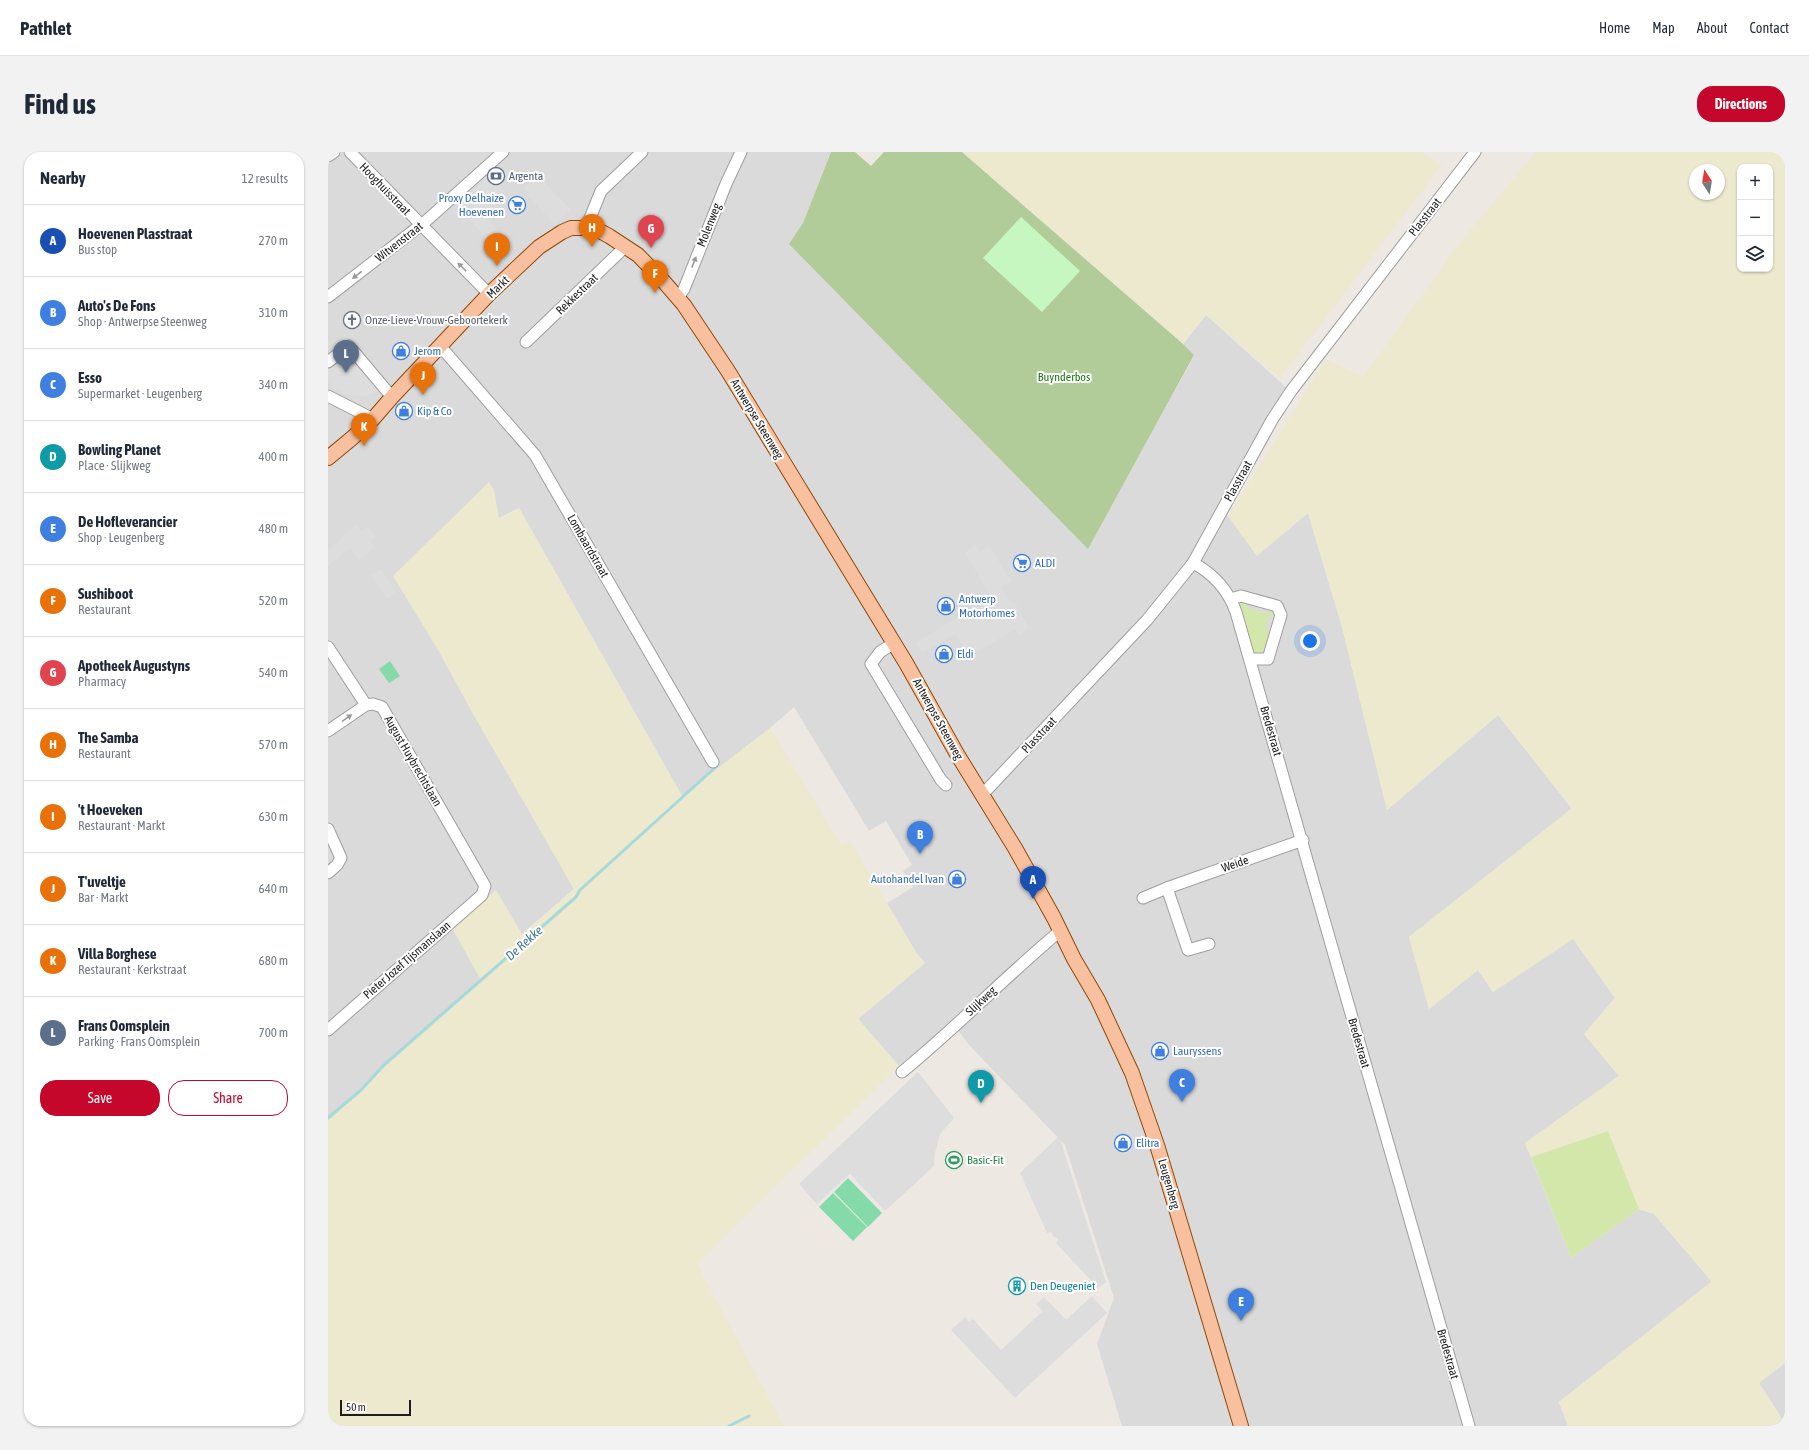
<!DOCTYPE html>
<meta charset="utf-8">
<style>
:root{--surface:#fff;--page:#f2f2f3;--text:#1f2937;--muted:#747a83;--line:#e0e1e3;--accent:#c4072b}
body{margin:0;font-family:"Asap Condensed",sans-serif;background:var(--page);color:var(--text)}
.controls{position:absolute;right:12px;top:12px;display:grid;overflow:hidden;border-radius:8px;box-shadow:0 1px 3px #0004}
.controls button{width:36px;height:36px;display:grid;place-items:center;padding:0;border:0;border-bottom:1px solid var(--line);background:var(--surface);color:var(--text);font:20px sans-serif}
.compass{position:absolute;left:1361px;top:12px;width:36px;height:36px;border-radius:50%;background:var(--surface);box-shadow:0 1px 3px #0004;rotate:348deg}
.scale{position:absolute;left:12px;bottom:10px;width:71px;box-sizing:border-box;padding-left:4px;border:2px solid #1d1d1d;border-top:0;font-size:11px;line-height:14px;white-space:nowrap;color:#1d1d1d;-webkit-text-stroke:3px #fff;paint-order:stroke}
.you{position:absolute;left:982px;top:489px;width:14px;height:14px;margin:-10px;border:3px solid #fff;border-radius:50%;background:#1a73e8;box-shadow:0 0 0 6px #1a73e833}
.badge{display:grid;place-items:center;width:26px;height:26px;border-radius:50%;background:var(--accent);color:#fff;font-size:13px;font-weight:700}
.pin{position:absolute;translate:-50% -33px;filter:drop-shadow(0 1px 2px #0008)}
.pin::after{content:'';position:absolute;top:21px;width:14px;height:12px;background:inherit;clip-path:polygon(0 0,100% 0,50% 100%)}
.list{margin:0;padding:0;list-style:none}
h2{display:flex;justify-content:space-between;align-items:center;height:52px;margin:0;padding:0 16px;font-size:17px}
h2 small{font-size:13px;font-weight:400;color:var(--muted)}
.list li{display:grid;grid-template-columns:26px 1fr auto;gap:12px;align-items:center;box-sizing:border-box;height:72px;padding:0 16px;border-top:1px solid var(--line)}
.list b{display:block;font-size:15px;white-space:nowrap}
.list p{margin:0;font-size:13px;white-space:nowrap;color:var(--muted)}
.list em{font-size:13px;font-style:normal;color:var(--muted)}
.actions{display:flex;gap:8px;padding:12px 16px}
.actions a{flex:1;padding:9px 0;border:1px solid var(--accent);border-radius:16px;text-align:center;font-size:14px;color:var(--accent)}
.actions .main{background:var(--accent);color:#fff}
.icon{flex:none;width:22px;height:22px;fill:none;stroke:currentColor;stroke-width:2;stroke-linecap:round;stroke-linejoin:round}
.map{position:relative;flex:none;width:1457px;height:1274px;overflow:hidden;border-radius:16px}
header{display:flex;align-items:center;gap:24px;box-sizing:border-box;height:56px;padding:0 20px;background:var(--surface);border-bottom:1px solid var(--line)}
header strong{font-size:19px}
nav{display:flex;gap:22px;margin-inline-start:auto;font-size:14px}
.intro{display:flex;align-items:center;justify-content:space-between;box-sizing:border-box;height:96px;padding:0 24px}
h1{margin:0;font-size:28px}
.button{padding:10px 18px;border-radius:16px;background:var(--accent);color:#fff;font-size:14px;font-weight:700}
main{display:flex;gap:24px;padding:0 24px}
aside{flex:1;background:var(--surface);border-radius:16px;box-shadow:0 1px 3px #0004}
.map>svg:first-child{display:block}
.residential{fill:#dbdada}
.farmland{fill:#ece9cf;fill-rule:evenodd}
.grass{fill:#d4e7ab}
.forest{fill:#b2cc99}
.park{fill:#c7f7c1}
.pitch{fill:#84dba9}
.parking{fill:#ddd}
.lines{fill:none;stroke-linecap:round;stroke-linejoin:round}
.stream{stroke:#a5d9da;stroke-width:3}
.minor-casing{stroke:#9e9e9e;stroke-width:13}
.major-casing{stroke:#914805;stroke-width:16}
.minor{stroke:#fff;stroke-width:11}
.major{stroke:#f8c09e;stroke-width:14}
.oneway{fill:#999}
.labels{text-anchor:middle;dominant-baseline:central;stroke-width:4;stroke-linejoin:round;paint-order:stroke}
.service-label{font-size:12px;fill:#4e5e75;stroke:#fff;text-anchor:start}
.street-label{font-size:12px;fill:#1d1d1d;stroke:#fff}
.shop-label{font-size:12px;fill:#366cbe;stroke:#fff;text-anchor:start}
.worship-label{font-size:12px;fill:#5b616d;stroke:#fff;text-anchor:start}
.park-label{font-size:12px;fill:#1a770f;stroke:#fff}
.leisure-label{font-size:12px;fill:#27864d;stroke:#fff;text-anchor:start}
.culture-label{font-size:12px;fill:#0d838f;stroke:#fff;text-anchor:start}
.water-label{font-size:13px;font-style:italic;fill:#447a92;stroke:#fff}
</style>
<header>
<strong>Pathlet</strong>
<nav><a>Home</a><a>Map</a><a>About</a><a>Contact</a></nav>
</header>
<div class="intro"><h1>Find us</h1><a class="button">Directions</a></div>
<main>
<aside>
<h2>Nearby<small>12 results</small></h2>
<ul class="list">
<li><span class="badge" style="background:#1a4fb4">A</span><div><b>Hoevenen Plasstraat</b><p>Bus stop</p></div><em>270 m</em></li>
<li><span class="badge" style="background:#3f7fe0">B</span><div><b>Auto's De Fons</b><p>Shop · Antwerpse Steenweg</p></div><em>310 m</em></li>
<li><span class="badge" style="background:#3f7fe0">C</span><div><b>Esso</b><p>Supermarket · Leugenberg</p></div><em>340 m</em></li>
<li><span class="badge" style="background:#0f9aa8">D</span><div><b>Bowling Planet</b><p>Place · Slijkweg</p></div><em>400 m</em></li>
<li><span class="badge" style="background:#3f7fe0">E</span><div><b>De Hofleverancier</b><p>Shop · Leugenberg</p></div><em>480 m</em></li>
<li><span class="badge" style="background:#e8710a">F</span><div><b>Sushiboot</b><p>Restaurant</p></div><em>520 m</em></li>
<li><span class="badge" style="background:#e0444e">G</span><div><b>Apotheek Augustyns</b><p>Pharmacy</p></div><em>540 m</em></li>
<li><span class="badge" style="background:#e8710a">H</span><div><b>The Samba</b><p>Restaurant</p></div><em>570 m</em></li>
<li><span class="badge" style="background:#e8710a">I</span><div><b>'t Hoeveken</b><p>Restaurant · Markt</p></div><em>630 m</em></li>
<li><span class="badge" style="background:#e8710a">J</span><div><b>T'uveltje</b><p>Bar · Markt</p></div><em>640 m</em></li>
<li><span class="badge" style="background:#e8710a">K</span><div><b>Villa Borghese</b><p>Restaurant · Kerkstraat</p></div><em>680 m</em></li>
<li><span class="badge" style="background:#5c6f8a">L</span><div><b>Frans Oomsplein</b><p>Parking · Frans Oomsplein</p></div><em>700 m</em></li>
</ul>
<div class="actions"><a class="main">Save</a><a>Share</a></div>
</aside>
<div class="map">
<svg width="1457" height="1274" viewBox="0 0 1457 1274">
<rect width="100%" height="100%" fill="#eee8e3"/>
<g class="residential">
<polygon points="0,0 503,0 475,71 462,92 760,396 866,204 855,192 878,163 959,236 889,357 900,364 929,403 980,361 1014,475 1059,658 1170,563 1244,657 1081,785 1101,857 1150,818 1165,840 1245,787 1287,846 1256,882 1291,924 1197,991 1243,1106 1311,1057 1326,1062 1384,1130 1231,1250 1240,1274 794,1274 769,1192 786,1146 737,993 641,893 624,870 571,914 530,867 597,811 589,802 559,751 585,735 575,719 584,713 558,669 541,679 466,555 442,576 354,644 191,356 171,366 112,501 143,558 246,737 194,782 124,776 153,828 54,916 0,967"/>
<polygon points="1457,1211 1457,1274 1445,1274 1454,1267 1431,1231"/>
</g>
<g class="farmland">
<polygon points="634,0 1093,0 1114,13 952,226 878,163 855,192"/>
<path d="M 1208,0 L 1457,0 L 1457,1211 L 1431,1231 L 1454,1267 L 1445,1274 L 1240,1274 L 1231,1250 L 1384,1129 L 1326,1062 L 1311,1057 L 1280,979 L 1203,1005 L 1197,991 L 1291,924 L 1256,882 L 1287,846 L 1245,787 L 1165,840 L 1150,818 L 1101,857 L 1081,785 L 1244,656 L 1170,563 L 1059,658 L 1014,475 L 980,361 L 929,404 L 900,364 L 998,207 L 1035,225 L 1133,89 ZM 1412,15 L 1442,15 L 1442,117 L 1412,117 ZM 1367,18 L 1391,18 L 1391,42 L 1367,42 Z"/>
<polygon points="161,330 166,338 171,366 191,356 354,644 442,576 514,694 522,689 589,802 597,811 530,867 571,914 369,1112 456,1274 0,1274 0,967 54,916 153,828 124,775 168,738 194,782 246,737 143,558 112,501 65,424"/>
</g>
<g class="grass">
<polygon points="913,450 924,451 919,454 920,457 924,456 925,459 929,457 931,460 934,459 936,462 945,456 948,462 946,467 942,461 940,463 941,467 939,468 940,471 937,473 943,483 938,500 934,504 926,502 911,452"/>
<polygon points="1280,979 1311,1057 1243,1106 1203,1005"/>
</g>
<polygon class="forest" points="503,0 527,0 543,14 556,0 634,0 855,192 866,203 760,397 461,92 475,71"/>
<polygon class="park" points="693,65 752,119 714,160 655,106"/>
<g class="pitch">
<polygon points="62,509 72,524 61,531 51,517"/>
<polygon points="520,1026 554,1061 540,1075 506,1040"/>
<polygon points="505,1041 539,1075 525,1089 491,1055"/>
</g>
<g class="parking">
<polygon points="162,24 175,38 176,44 156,62 176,87 165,97 151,78 129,52"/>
<polygon points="210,24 243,58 227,73 199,43 201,41 197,36"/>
<polygon points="17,201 52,239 36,244 21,243 10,239 0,229 0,215"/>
<polygon points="29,373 33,378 39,374 48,385 42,389 47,395 30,408 22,397 0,414 0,397"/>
<polygon points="647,392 652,400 662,395 683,429 673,435 681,448 687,451 701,476 691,483 687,477 641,505 627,482 594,501 588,490 664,446 637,401"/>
<polygon points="53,417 68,440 59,447 43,424"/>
<polygon points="590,920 626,966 612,982 607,1001 606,1014 557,1059 522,1022 489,1052 471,1032"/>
<polygon points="731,984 778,1130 770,1136 728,1091 730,1087 725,1084 723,1080 719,1081 692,1021"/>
<polygon points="764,1144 779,1161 687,1246 623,1178 637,1165 641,1170 645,1167 673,1198 715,1159 708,1152 716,1145 738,1168"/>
</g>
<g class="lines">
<g class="stream">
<polyline points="0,966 33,938 56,913 248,745 252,738 390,613"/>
<polyline points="401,1274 421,1264"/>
</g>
<g class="minor-casing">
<g id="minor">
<polyline points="22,0 161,142"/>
<polyline points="0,4 6,0"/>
<polyline points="258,76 273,39 314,0"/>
<polyline points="0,145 98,69 175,0"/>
<polyline points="350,146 356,137 398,32 413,0"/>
<polyline points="198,190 298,94"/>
<polyline points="113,195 207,303 385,610"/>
<polyline points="0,210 21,194 64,245"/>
<polyline points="0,244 45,267"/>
<path d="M 865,411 C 886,422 900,438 908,460 L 1141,1274"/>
<polyline points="903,447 913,444 949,454 953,463 940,507 922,507"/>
<polyline points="566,491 552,500 543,512 613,628 618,633"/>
<polyline points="0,495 38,553"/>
<polyline points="0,579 38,553 45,552 54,555 157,734 154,743 0,878"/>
<polyline points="654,643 819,468 865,411 944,268 963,239 1147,0"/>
<polyline points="0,677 13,706 9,713 0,721"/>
<polyline points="839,736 860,798 881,792"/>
<polyline points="815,746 839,736 975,688"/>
<path d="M 574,920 C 629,875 678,824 732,779"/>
</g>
</g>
<g class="major-casing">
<polyline id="major" points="0,306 23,287 45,267 64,245 161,142 211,95 234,80 243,76 258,76 270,78 281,84 310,103 337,131 356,153 400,219 578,511 629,602 687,696 726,766 746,807 770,848 804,921 829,993 913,1274"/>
</g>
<use href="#minor" class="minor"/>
<use href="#major" class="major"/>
</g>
<defs><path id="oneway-solid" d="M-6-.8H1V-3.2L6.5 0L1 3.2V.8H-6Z"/></defs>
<g class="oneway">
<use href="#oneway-solid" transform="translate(366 110) rotate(-69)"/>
<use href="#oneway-solid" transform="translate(134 115) rotate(-135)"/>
<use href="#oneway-solid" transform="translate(29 123) rotate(142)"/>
<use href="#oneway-solid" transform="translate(19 566) rotate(-34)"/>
</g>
<defs>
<g id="bank-ring" transform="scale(0.9)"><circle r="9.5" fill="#fff" stroke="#5c6f8a" stroke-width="1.5"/><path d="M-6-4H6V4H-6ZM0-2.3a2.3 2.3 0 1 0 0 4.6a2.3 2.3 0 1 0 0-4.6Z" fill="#5c6f8a"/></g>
<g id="supermarket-ring" transform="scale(0.9)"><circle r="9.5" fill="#fff" stroke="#3f7fe0" stroke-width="1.5"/><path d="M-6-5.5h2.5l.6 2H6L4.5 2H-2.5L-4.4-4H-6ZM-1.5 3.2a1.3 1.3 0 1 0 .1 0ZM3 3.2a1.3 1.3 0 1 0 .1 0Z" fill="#3f7fe0"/></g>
<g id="church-ring" transform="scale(0.9)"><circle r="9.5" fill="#fff" stroke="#6b7280" stroke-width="1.5"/><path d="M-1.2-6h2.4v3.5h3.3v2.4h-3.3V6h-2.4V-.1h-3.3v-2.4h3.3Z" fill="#6b7280"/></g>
<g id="shop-ring" transform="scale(0.9)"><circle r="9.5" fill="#fff" stroke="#3f7fe0" stroke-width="1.5"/><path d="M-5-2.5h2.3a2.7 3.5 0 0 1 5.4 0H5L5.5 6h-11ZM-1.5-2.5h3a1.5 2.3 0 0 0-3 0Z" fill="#3f7fe0"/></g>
<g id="stadium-ring" transform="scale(0.9)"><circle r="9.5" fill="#fff" stroke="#2e9e5b" stroke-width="1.5"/><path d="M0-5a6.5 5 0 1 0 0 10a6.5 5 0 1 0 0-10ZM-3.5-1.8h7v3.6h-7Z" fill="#2e9e5b"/></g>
<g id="building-ring" transform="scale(0.9)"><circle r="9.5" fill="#fff" stroke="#0f9aa8" stroke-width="1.5"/><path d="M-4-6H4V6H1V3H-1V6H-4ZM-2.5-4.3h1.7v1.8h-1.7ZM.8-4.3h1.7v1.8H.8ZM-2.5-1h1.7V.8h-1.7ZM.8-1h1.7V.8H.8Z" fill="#0f9aa8"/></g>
</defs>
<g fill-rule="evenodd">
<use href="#bank-ring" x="168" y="24"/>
<use href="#supermarket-ring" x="189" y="53"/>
<use href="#church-ring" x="24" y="168"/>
<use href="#shop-ring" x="73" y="199"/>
<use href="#shop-ring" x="76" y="259"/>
<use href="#supermarket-ring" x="694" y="411"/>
<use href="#shop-ring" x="618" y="454"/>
<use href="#shop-ring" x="616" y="502"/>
<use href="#shop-ring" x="629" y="727"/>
<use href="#shop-ring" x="832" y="899"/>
<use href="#shop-ring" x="795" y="991"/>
<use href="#stadium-ring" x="626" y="1008"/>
<use href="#building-ring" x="689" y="1134"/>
</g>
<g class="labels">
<g class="service-label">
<text x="181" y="24">Argenta</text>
</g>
<g class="street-label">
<text transform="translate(57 37) rotate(46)">Hooghuisstraat</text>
<text transform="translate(1097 65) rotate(-52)">Plasstraat</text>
<text transform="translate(381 73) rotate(-68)">Molenweg</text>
<text transform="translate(71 90) rotate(-38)">Witvenstraat</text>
<text transform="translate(170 135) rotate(-44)">Markt</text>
<text transform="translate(249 142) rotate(-44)">Rekkestraat</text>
<text transform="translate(429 267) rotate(59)">Antwerpse Steenweg</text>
<text transform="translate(910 329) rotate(-61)">Plasstraat</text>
<text transform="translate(260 394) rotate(60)">Lombaardstraat</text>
<text transform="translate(610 567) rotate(61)">Antwerpse Steenweg</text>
<text transform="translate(943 579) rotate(74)">Bredestraat</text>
<text transform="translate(711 583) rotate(-47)">Plasstraat</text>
<text transform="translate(85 609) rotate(60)">August Huybrechtslaan</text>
<text transform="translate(907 712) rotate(-19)">Weide</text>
<text transform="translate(79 808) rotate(-41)">Pieter Jozef Tijsmanslaan</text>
<text transform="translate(653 849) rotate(-43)">Slijkweg</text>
<text transform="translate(1031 891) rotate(74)">Bredestraat</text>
<text transform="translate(841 1032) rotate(74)">Leugenberg</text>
<text transform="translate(1120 1202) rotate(74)">Bredestraat</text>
</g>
<g class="shop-label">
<text x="176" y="46" text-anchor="end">Proxy Delhaize<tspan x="176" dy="14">Hoevenen</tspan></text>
<text x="86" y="199">Jerom</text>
<text x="89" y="259">Kip &amp; Co</text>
<text x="707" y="411">ALDI</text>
<text x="631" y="447">Antwerp<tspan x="631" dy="14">Motorhomes</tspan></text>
<text x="629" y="502">Eldi</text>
<text x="616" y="727" text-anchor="end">Autohandel Ivan</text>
<text x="845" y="899">Lauryssens</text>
<text x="808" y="991">Elitra</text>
</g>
<g class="worship-label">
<text x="37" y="168">Onze-Lieve-Vrouw-Geboortekerk</text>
</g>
<g class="park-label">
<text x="736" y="225">Buynderbos</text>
</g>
<g class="leisure-label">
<text x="639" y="1008">Basic-Fit</text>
</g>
<g class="culture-label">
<text x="702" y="1134">Den Deugeniet</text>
</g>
<g class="water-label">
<text transform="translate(196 791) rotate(-42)">De Rekke</text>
</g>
</g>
</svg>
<div class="controls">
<button>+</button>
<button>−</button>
<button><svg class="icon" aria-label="layers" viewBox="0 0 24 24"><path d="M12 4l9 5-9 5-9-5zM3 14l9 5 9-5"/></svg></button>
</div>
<svg class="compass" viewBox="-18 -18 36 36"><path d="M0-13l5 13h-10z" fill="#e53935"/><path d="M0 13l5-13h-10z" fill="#747a83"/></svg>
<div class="scale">50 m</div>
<div class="you"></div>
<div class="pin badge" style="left:705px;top:747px;background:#1a4fb4">A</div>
<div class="pin badge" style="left:592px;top:702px;background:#3f7fe0">B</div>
<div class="pin badge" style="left:854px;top:950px;background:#3f7fe0">C</div>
<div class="pin badge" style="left:653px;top:951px;background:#0f9aa8">D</div>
<div class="pin badge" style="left:913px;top:1169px;background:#3f7fe0">E</div>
<div class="pin badge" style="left:327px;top:141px;background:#e8710a">F</div>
<div class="pin badge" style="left:323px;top:96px;background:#e0444e">G</div>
<div class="pin badge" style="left:264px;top:95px;background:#e8710a">H</div>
<div class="pin badge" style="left:169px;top:114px;background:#e8710a">I</div>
<div class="pin badge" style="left:95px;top:243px;background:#e8710a">J</div>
<div class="pin badge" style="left:36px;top:294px;background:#e8710a">K</div>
<div class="pin badge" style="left:18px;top:221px;background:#5c6f8a">L</div>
</div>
</main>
